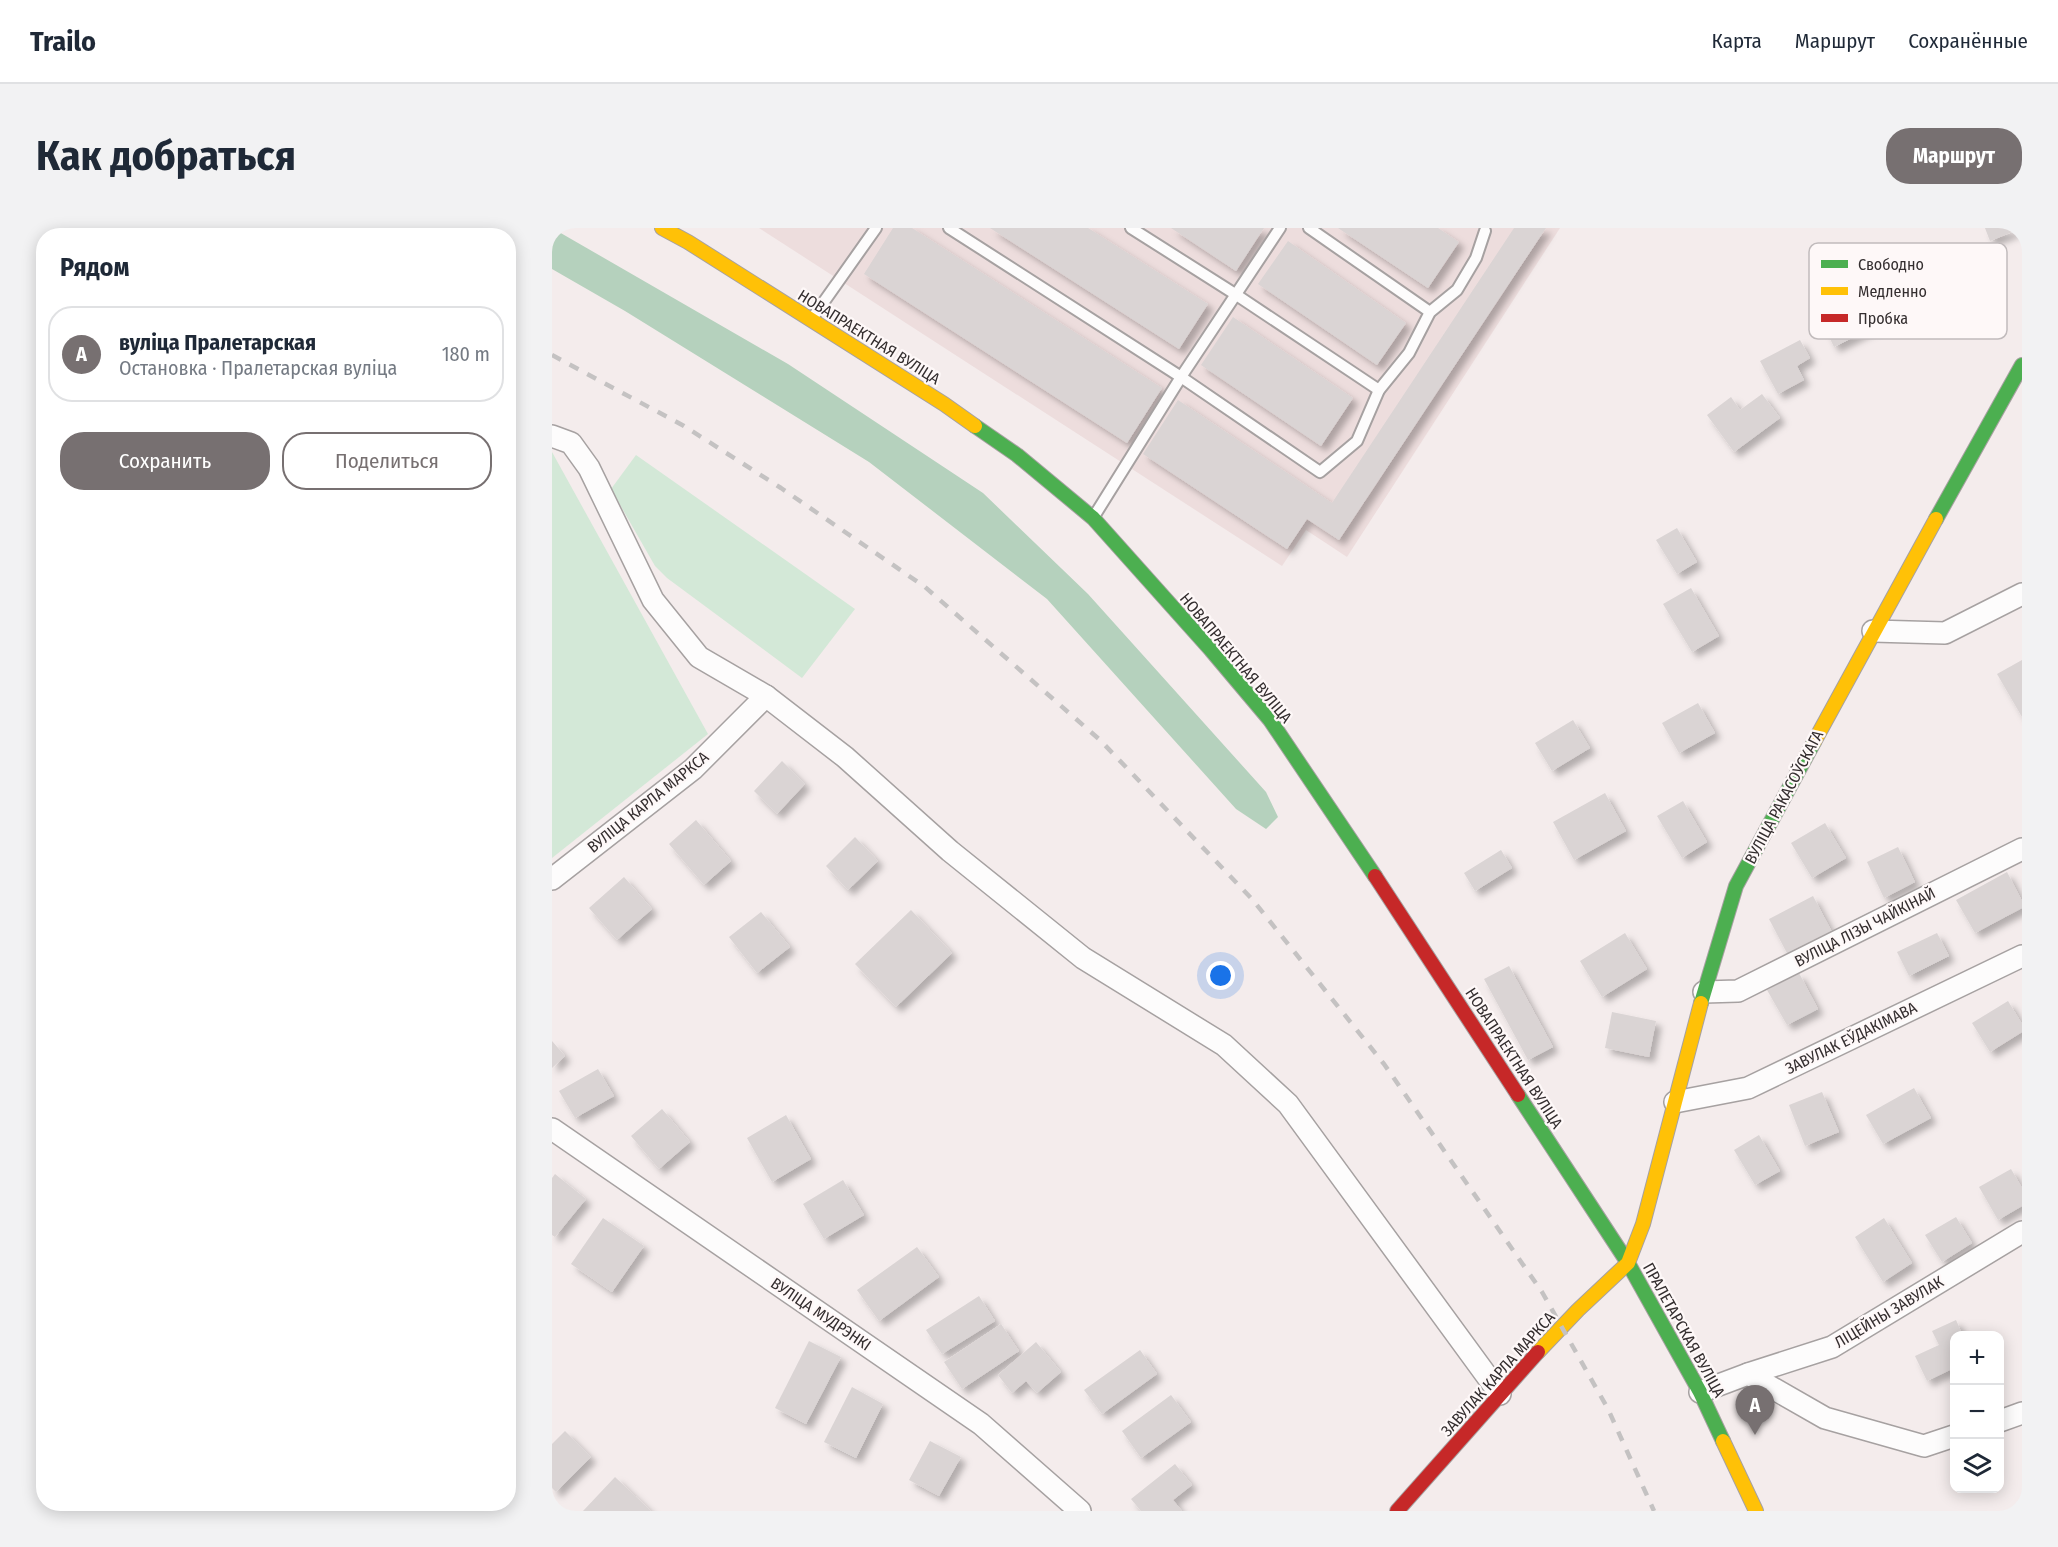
<!DOCTYPE html>
<html lang="ru">
<meta charset="utf-8">
<style>
:root{--surface:#fff;--page:#f2f2f3;--text:#1f2937;--muted:#747a83;--line:#e0e1e3;--accent:#777071}
body{margin:0;font-family:"Fira Sans Condensed",sans-serif;background:var(--page);color:var(--text)}
.controls{position:absolute;right:18px;bottom:18px;display:grid;overflow:hidden;border-radius:12px;box-shadow:0 3px 15px #0003}
.controls button{width:54px;height:54px;display:grid;place-items:center;padding:0;border:0;border-bottom:2px solid var(--line);background:var(--surface);color:var(--text);font:30px sans-serif}
.you{position:absolute;left:669px;top:748px;width:21px;height:21px;margin:-15px;border:4px solid #fff;border-radius:50%;background:#1a73e8;box-shadow:0 0 0 9px #1a73e833}
.badge{display:grid;place-items:center;width:39px;height:39px;border-radius:50%;background:var(--accent);color:#fff;font-size:20px;font-weight:700}
.pin{position:absolute;translate:-50% -50px;filter:drop-shadow(0 2px 3px #0008)}
.pin::after{content:'';position:absolute;top:32px;width:21px;height:18px;background:inherit;clip-path:polygon(0 0,100% 0,50% 100%)}
.list{margin:0;padding:0;list-style:none}
h2{display:flex;justify-content:space-between;align-items:center;height:78px;margin:0;padding:0 24px;font-size:26px}
h2 small{font-size:20px;font-weight:400;color:var(--muted)}
.list li{display:grid;grid-template-columns:39px 1fr auto;gap:18px;align-items:center;box-sizing:border-box;height:96px;margin:0 12px 12px;padding:0 12px;border:2px solid var(--line);border-radius:24px}
.list b{display:block;font-size:22px;white-space:nowrap}
.list p{margin:0;font-size:20px;white-space:nowrap;color:var(--muted)}
.list em{font-size:20px;font-style:normal;color:var(--muted)}
.actions{display:flex;gap:12px;padding:18px 24px}
.actions a{flex:1;padding:14px 0;border:2px solid var(--accent);border-radius:24px;text-align:center;font-size:21px;color:var(--accent)}
.actions .main{background:var(--accent);color:#fff}
.icon{flex:none;width:33px;height:33px;fill:none;stroke:currentColor;stroke-width:2;stroke-linecap:round;stroke-linejoin:round}
.map{position:relative;flex:none;width:1470px;height:1283px;overflow:hidden;border-radius:24px}
header{display:flex;align-items:center;gap:36px;box-sizing:border-box;height:84px;padding:0 30px;background:var(--surface);border-bottom:2px solid var(--line)}
header strong{font-size:28px}
nav{display:flex;gap:33px;margin-inline-start:auto;font-size:21px}
.intro{display:flex;align-items:center;justify-content:space-between;box-sizing:border-box;height:144px;padding:0 36px}
h1{margin:0;font-size:42px}
.button{padding:15px 27px;border-radius:24px;background:var(--accent);color:#fff;font-size:21px;font-weight:700}
main{display:flex;gap:36px;padding:0 36px}
aside{flex:1;background:var(--surface);border-radius:24px;box-shadow:0 3px 15px #0003}
.map>svg:first-child{display:block}
.built{fill:#eddddd}
.green{fill:#d3e8d7}
.forest{fill:#b5d1bd}
.building{fill:#dad4d4;filter:url(#shadow)}
.lines{fill:none;stroke-linecap:round;stroke-linejoin:round}
.lane-casing{stroke:#a6a1a1;stroke-width:14}
.street-casing{stroke:#a6a1a1;stroke-width:24}
.fast-casing{stroke:#a6a1a1;stroke-width:16}
.slow-casing{stroke:#a6a1a1;stroke-width:16}
.jam-casing{stroke:#a6a1a1;stroke-width:16}
.lane{stroke:#fdfcfc;stroke-width:10}
.street{stroke:#fdfcfc;stroke-width:21}
.fast{stroke:#4caf50;stroke-width:14}
.slow{stroke:#ffc107;stroke-width:14}
.jam{stroke:#c62828;stroke-width:14}
.rail{stroke:#c4c2c2;stroke-width:4.5;stroke-dasharray:10 10;stroke-linecap:butt}
.labels{text-anchor:middle;dominant-baseline:central;stroke-width:4.5;stroke-linejoin:round;paint-order:stroke}
.street-label{font-size:16px;fill:#342e2f;stroke:#fef8f8}
.key{fill:#fef8f8;stroke:#c1bbbc;stroke-width:1.5}
.key-label{font-size:16px;fill:#342e2f}
</style>
<header>
<strong>Trailo</strong>
<nav><a>Карта</a><a>Маршрут</a><a>Сохранённые</a></nav>
</header>
<div class="intro"><h1>Как добраться</h1><a class="button">Маршрут</a></div>
<main>
<aside>
<h2>Рядом<small></small></h2>
<ul class="list">
<li><span class="badge">A</span><div><b>вуліца Пралетарская</b><p>Остановка · Пралетарская вуліца</p></div><em>180 m</em></li>
</ul>
<div class="actions"><a class="main">Сохранить</a><a>Поделиться</a></div>
</aside>
<div class="map">
<svg width="1470" height="1283" viewBox="0 0 1470 1283">
<defs>
<filter id="shadow"><feDropShadow dx="5.5" dy="5.5" stdDeviation="3" flood-color="#0004"/></filter>
</defs>
<rect width="100%" height="100%" fill="#f4ecec"/>
<polygon class="built" points="207,0 1008,0 795,329 754,302 730,338"/>
<g class="green">
<polygon points="0,224 156,506 0,630"/>
<polygon points="84,227 303,381 250,450 115,350 103,338 59,261"/>
</g>
<polygon class="forest" points="0,0 236,136 431,265 536,366 714,564 726,589 714,601 684,581 495,371 317,234 73,83 0,41"/>
<g class="building">
<polygon points="341,0 360,0 610,160 575,215 312,46"/>
<polygon points="438,0 536,0 656,76 627,121"/>
<polygon points="619,0 712,0 684,43"/>
<polygon points="786,0 886,0 907,14 876,60"/>
<polygon points="962,0 994,0 787,312 755,291 735,321 591,226 626,172 780,275"/>
<polygon points="1433,0 1470,0 1438,13"/>
<polygon points="736,13 854,95 825,137 706,56"/>
<polygon points="1315,77 1326,97 1282,119 1272,98"/>
<polygon points="681,89 801,170 769,218 649,137"/>
<polygon points="1248,112 1258,130 1245,138 1252,152 1226,166 1208,133"/>
<polygon points="1210,166 1228,190 1182,224 1155,187 1179,169 1188,182"/>
<polygon points="1125,300 1145,334 1125,346 1104,312"/>
<polygon points="1139,360 1167,408 1140,424 1111,376"/>
<polygon points="1470,432 1470,489 1445,446"/>
<polygon points="1146,475 1163,505 1127,525 1110,495"/>
<polygon points="1021,492 1038,520 1000,543 983,515"/>
<polygon points="230,533 253,556 225,586 202,563"/>
<polygon points="1053,565 1074,603 1022,632 1001,594"/>
<polygon points="1131,573 1155,614 1130,630 1105,588"/>
<polygon points="144,592 179,633 152,657 117,616"/>
<polygon points="1273,595 1294,630 1260,650 1239,615"/>
<polygon points="303,609 326,633 296,662 274,638"/>
<polygon points="1346,619 1363,654 1332,670 1315,634"/>
<polygon points="949,622 960,640 923,663 912,645"/>
<polygon points="1455,644 1470,673 1470,680 1423,705 1404,672"/>
<polygon points="72,649 100,681 65,712 37,680"/>
<polygon points="1261,668 1280,704 1236,727 1217,691"/>
<polygon points="359,682 400,725 344,779 303,736"/>
<polygon points="209,684 238,719 205,745 177,709"/>
<polygon points="1073,705 1095,741 1050,769 1028,733"/>
<polygon points="1385,705 1397,728 1357,748 1345,724"/>
<polygon points="957,738 1001,819 976,832 932,751"/>
<polygon points="1247,745 1266,781 1235,797 1215,762"/>
<polygon points="1456,773 1470,796 1470,804 1438,824 1420,795"/>
<polygon points="1060,784 1104,793 1097,829 1053,820"/>
<polygon points="0,813 13,828 0,840"/>
<polygon points="46,841 62,868 23,890 7,863"/>
<polygon points="1362,860 1379,890 1331,916 1314,887"/>
<polygon points="1270,864 1287,904 1253,918 1237,877"/>
<polygon points="110,881 138,914 107,941 79,908"/>
<polygon points="234,887 259,931 220,954 195,910"/>
<polygon points="1207,907 1228,943 1203,957 1182,922"/>
<polygon points="1459,941 1470,960 1470,978 1446,992 1427,959"/>
<polygon points="3,946 34,971 3,1009 0,1007 0,950"/>
<polygon points="291,952 312,987 272,1011 251,976"/>
<polygon points="1404,989 1420,1015 1390,1034 1373,1007"/>
<polygon points="51,990 92,1018 60,1064 19,1036"/>
<polygon points="1332,990 1360,1035 1331,1054 1303,1009"/>
<polygon points="365,1019 387,1049 327,1093 305,1062"/>
<polygon points="427,1068 443,1093 390,1126 374,1102"/>
<polygon points="1404,1092 1411,1108 1402,1108 1402,1140 1375,1153 1363,1128 1387,1117 1380,1103"/>
<polygon points="449,1096 467,1123 410,1161 392,1134"/>
<polygon points="257,1113 289,1129 254,1196 223,1180"/>
<polygon points="484,1114 509,1144 485,1165 474,1153 460,1165 446,1147"/>
<polygon points="588,1122 605,1146 550,1186 532,1162"/>
<polygon points="300,1159 331,1176 304,1230 272,1214"/>
<polygon points="619,1167 639,1194 589,1230 570,1203"/>
<polygon points="13,1203 39,1229 4,1264 0,1260 0,1216"/>
<polygon points="378,1213 409,1229 387,1268 357,1252"/>
<polygon points="623,1236 640,1257 621,1272 630,1283 589,1283 579,1271"/>
<polygon points="63,1249 99,1283 31,1283"/>
</g>
<g class="lines">
<g class="lane-casing">
<g id="lane">
<polyline points="397,0 629,149 768,244 805,213 827,162 857,125 878,84 905,62 924,30 933,3"/>
<polyline points="579,0 683,66 827,162"/>
<polyline points="757,0 878,84"/>
<polyline points="259,92 324,0"/>
<polyline points="541,290 629,149 728,0"/>
</g>
</g>
<g class="street-casing">
<g id="street">
<polyline points="0,208 19,215 37,240 101,372 147,429 214,468 293,529 398,623 531,730 672,817 736,876 948,1166"/>
<polyline points="1321,403 1393,405 1470,366"/>
<polyline points="0,651 141,541 214,468"/>
<polyline points="1152,764 1186,763 1470,621"/>
<polyline points="1123,874 1196,860 1470,728"/>
<polyline points="0,901 429,1196 528,1283"/>
<polyline points="1196,1146 1280,1119 1470,1004"/>
<polyline points="1148,1164 1196,1146 1273,1190 1372,1218 1402,1208"/>
<polyline points="1448,1193 1470,1185"/>
</g>
</g>
<g class="fast-casing">
<g id="fast">
<polyline points="423,198 465,227 541,290 659,422 718,492 823,648"/>
<polyline points="1384,291 1470,137"/>
<polyline points="1149,775 1184,658 1262,514"/>
<polyline points="966,867 1076,1035 1148,1164 1171,1213"/>
</g>
</g>
<g class="slow-casing">
<g id="slow">
<polyline points="110,0 136,14 392,176 423,198"/>
<polyline points="1262,514 1384,291"/>
<polyline points="986,1124 1026,1082 1076,1035 1091,996 1149,775"/>
<polyline points="1171,1213 1204,1283"/>
</g>
</g>
<g class="jam-casing">
<g id="jam">
<polyline points="823,648 966,867"/>
<polyline points="845,1283 986,1124"/>
</g>
</g>
<use href="#lane" class="lane"/>
<use href="#street" class="street"/>
<use href="#fast" class="fast"/>
<use href="#slow" class="slow"/>
<use href="#jam" class="jam"/>
<polyline class="rail" points="0,127 132,198 229,260 373,359 548,512 700,671 832,836 990,1064 1056,1181 1102,1283"/>
</g>
<g class="labels">
<g class="street-label">
<text transform="translate(317 109) rotate(32)">НОВАПРАЕКТНАЯ ВУЛІЦА</text>
<text transform="translate(684 430) rotate(50)">НОВАПРАЕКТНАЯ ВУЛІЦА</text>
<text transform="translate(1232 569) rotate(-62)">ВУЛІЦА РАКАСОЎСКАГА</text>
<text transform="translate(96 574) rotate(-39)">ВУЛІЦА КАРЛА МАРКСА</text>
<text transform="translate(1313 699) rotate(-27)">ВУЛІЦА ЛІЗЫ ЧАЙКІНАЙ</text>
<text transform="translate(1299 810) rotate(-26)">ЗАВУЛАК ЕЎДАКІМАВА</text>
<text transform="translate(962 830) rotate(57)">НОВАПРАЕКТНАЯ ВУЛІЦА</text>
<text transform="translate(1337 1084) rotate(-31)">ЛІЦЕЙНЫ ЗАВУЛАК</text>
<text transform="translate(269 1086) rotate(34)">ВУЛІЦА МУДРЭНКІ</text>
<text transform="translate(1132 1102) rotate(61)">ПРАЛЕТАРСКАЯ ВУЛІЦА</text>
<text transform="translate(946 1146) rotate(-48)">ЗАВУЛАК КАРЛА МАРКСА</text>
</g>
</g>
<rect x="1257" y="15" width="198" height="96" rx="9" class="key"/>
<rect x="1269" y="32" width="27" height="8" fill="#4caf50"/>
<rect x="1269" y="59" width="27" height="8" fill="#ffc107"/>
<rect x="1269" y="86" width="27" height="8" fill="#c62828"/>
<g class="key-label">
<text x="1306" y="42">Свободно</text>
<text x="1306" y="69">Медленно</text>
<text x="1306" y="96">Пробка</text>
</g>
</svg>
<div class="controls">
<button>+</button>
<button>−</button>
<button><svg class="icon" aria-label="layers" viewBox="0 0 24 24"><path d="M12 4l9 5-9 5-9-5zM3 14l9 5 9-5"/></svg></button>
</div>
<div class="you"></div>
<div class="pin badge" style="left:1203px;top:1207px">A</div>
</div>
</main>
